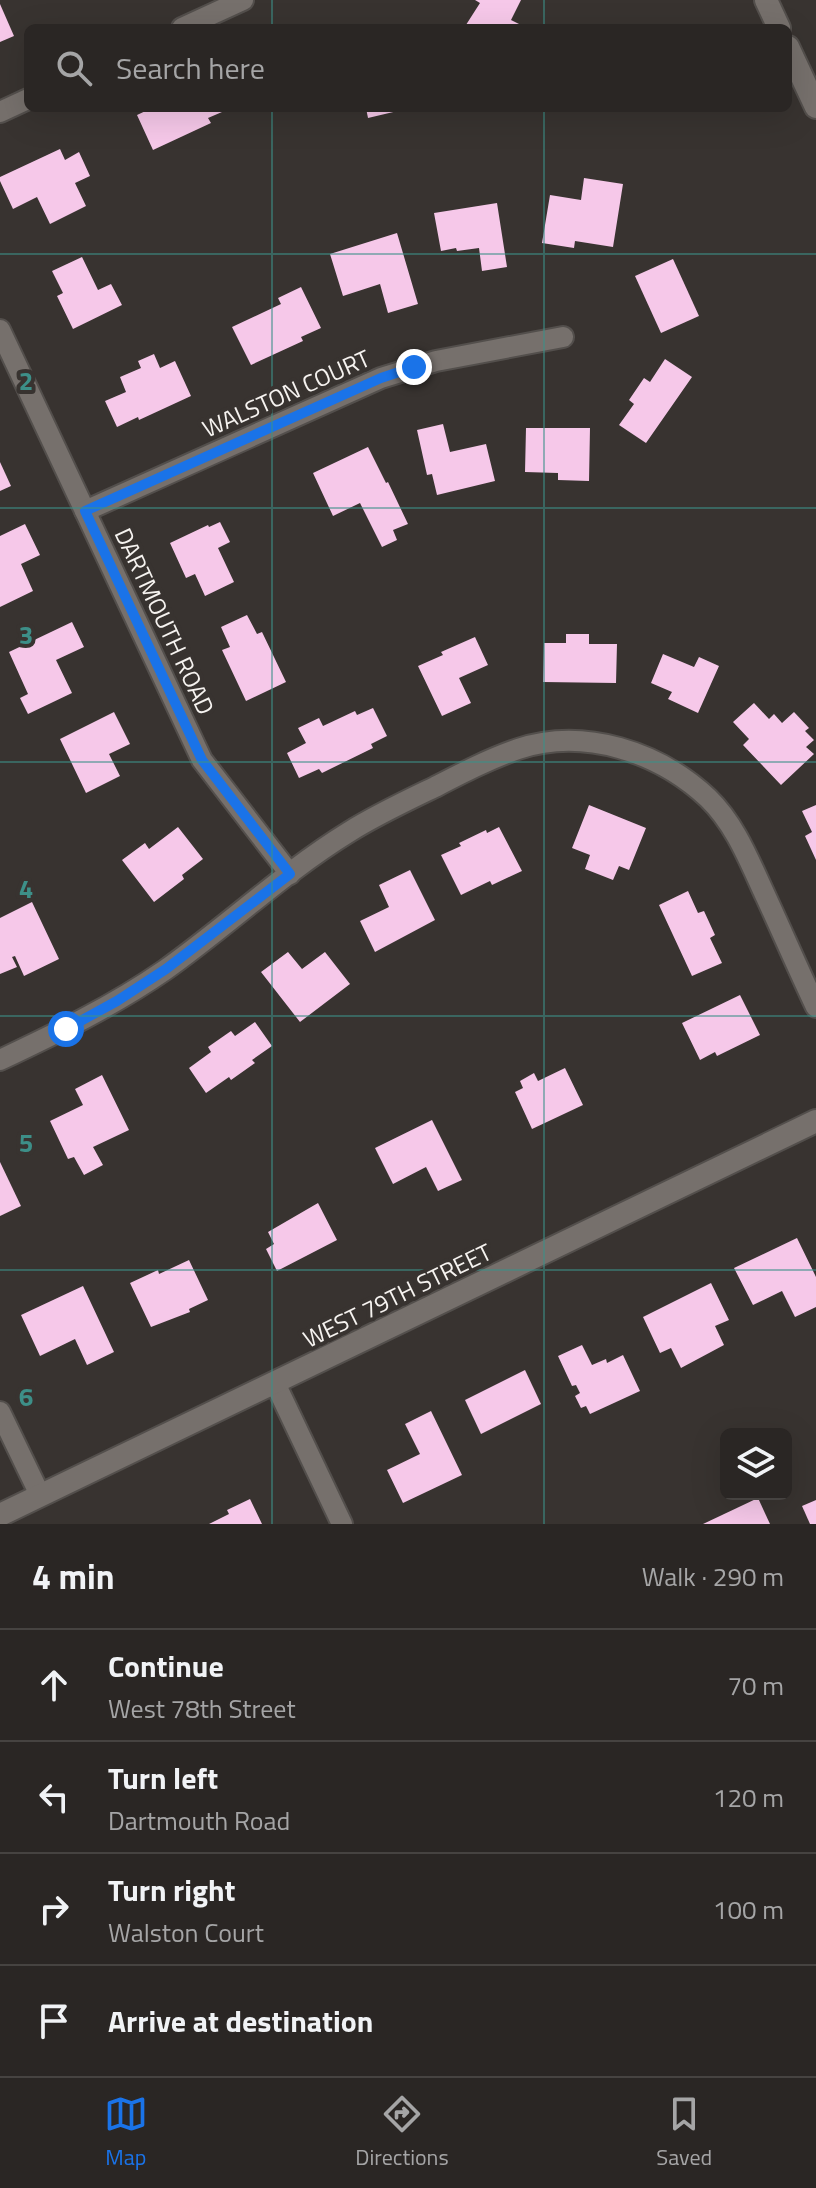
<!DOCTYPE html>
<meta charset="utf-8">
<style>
:root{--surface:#2a2624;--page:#322e2c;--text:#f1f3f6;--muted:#a5a5a6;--line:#464341;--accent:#1a73e8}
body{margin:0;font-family:"Titillium Web",sans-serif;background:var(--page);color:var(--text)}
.controls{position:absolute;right:24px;bottom:24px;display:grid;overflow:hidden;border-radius:12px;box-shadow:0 8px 32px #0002}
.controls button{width:72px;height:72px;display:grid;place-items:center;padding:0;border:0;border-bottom:2px solid var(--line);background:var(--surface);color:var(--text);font:40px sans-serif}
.stop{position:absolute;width:24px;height:24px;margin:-18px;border:6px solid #1a73e8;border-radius:50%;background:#fff}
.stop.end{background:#1a73e8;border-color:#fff;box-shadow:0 2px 8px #0008}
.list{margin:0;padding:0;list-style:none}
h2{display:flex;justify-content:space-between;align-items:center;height:104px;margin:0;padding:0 32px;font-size:34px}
h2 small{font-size:26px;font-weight:400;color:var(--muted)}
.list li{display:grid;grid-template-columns:52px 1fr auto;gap:24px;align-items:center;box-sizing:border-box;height:112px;padding:0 32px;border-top:2px solid var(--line)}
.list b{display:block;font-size:30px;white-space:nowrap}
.list p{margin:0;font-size:26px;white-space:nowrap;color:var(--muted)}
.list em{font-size:26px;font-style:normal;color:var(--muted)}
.icon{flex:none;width:44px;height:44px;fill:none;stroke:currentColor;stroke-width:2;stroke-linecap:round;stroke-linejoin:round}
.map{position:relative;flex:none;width:816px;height:1524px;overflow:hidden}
.search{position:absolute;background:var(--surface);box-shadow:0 8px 32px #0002;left:24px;right:24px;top:24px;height:88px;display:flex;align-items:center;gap:20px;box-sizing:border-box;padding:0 28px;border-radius:12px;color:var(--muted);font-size:30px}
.sheet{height:552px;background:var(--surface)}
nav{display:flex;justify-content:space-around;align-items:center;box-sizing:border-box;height:112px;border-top:2px solid var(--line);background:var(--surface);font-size:22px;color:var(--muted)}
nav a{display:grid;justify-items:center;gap:4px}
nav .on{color:var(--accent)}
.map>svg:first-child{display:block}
.building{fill:#f6c8e9}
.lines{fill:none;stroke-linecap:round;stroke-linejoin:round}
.minor-casing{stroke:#534f4c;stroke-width:24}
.secondary-casing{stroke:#534f4c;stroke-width:26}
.minor{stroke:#76706c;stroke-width:20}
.secondary{stroke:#76706c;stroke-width:22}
.route{stroke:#1a73e8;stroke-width:10}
.grid{fill:none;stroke:#3d8f88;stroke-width:2;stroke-opacity:0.55}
.labels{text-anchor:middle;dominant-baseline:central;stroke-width:8;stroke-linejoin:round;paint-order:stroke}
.street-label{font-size:24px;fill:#f6f3f0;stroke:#383330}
.grid-label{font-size:26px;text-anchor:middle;font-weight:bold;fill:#3d8f88;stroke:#383330;stroke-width:8;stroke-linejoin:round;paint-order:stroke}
</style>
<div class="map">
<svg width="816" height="1524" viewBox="0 0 816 1524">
<rect width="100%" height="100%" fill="#383330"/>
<g class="building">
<polygon points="475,0 521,0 511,20 527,28 464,28 480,3"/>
<polygon points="0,4 14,36 0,42"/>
<polygon points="152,108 220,108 222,112 208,118 211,123 153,150 137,115"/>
<polygon points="366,108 405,108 406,109 368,118"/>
<polygon points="60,149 65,160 79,152 90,176 75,183 86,206 50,224 37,197 13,209 0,181 0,177"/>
<polygon points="584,178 623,184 613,247 575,241 574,248 542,243 550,195 581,200"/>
<polygon points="497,203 507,267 482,271 479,248 457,251 456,248 441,251 434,213"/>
<polygon points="397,233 418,304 388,313 380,284 343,296 330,254"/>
<polygon points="82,257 98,290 111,284 122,305 73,329 57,296 63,293 52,271"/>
<polygon points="673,259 699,316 661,333 635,276"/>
<polygon points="301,287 321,328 301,337 303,341 251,365 232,327 281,304 278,298"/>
<polygon points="154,354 160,368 175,361 191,396 139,420 138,417 117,427 105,401 126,392 120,377 141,368 138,361"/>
<polygon points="665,359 692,377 646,443 619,425 634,404 629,400 644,378 650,382"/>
<polygon points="443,424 450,452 486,444 495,481 437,495 432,474 427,475 417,430"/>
<polygon points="526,428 590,428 589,481 558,480 558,473 525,472"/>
<polygon points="368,447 386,483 388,482 408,524 393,530 397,540 382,547 360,503 333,516 313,473"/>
<polygon points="0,462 11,486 0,491"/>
<polygon points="220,522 230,542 218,548 234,582 205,596 195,574 186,578 170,543 208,525 209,527"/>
<polygon points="25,524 40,555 21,564 33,591 0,607 0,536"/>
<polygon points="247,615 257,634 262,632 286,682 246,701 222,650 230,647 221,627"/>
<polygon points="72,622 84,647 56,660 72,693 28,714 20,698 28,694 9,652"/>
<polygon points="566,634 589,634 589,644 617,644 616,683 543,682 544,643 566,643"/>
<polygon points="475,637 488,665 459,678 471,703 442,716 418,666 443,655 441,652"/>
<polygon points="663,654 694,667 699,657 719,666 698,713 668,699 672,692 651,683"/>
<polygon points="754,703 769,719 774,714 782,723 794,712 809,728 805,731 814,740 806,747 814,754 781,785 743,745 749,739 733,722"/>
<polygon points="373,708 387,736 371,744 373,748 322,773 319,769 299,778 287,753 306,743 298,728 319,718 323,726 355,711 357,715"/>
<polygon points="114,712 130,744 109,754 120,776 86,793 60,739"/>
<polygon points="589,805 646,828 629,870 619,866 613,880 585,869 590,855 572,848"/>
<polygon points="816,805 816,860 805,836 812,832 802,811"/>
<polygon points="178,827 203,859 182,875 184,879 154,902 122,860 145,843 149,849"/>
<polygon points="499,827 522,871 492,885 490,881 461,895 441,855 461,846 459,843 486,830 487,833"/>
<polygon points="410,870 435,920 375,952 360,921 389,907 379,885"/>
<polygon points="688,891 698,913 704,911 715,935 710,938 722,963 692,976 659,905"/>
<polygon points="32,902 59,959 24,976 15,956 12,957 17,967 0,974 0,918"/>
<polygon points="288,952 302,969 325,952 350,984 300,1022 261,972"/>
<polygon points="740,995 760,1035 717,1056 715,1052 700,1060 682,1023"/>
<polygon points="255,1022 272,1046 252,1060 255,1063 231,1080 229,1077 206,1093 189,1068 211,1052 208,1047 231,1031 235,1036"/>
<polygon points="565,1068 583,1105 532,1129 515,1092 523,1088 520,1081 534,1073 538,1081"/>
<polygon points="102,1075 129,1130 93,1147 103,1165 84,1175 74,1157 68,1159 50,1121 83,1105 75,1089"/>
<polygon points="432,1120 462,1180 438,1191 426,1167 393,1184 375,1148"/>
<polygon points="0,1162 21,1206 0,1216"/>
<polygon points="318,1203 337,1240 277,1271 266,1249 274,1244 268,1232"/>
<polygon points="797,1238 816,1277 816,1307 795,1317 782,1291 753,1305 734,1268"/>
<polygon points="189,1260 208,1300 189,1309 190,1312 151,1327 130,1283 158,1270 159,1274"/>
<polygon points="711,1283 729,1320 715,1326 724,1345 681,1368 671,1348 660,1353 643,1317"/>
<polygon points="83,1286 114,1352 87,1365 75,1339 40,1356 21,1315"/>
<polygon points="582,1345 592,1365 606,1359 607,1363 623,1355 640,1391 590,1414 586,1406 581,1408 575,1396 580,1393 576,1385 572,1386 558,1356"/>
<polygon points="525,1370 541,1404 481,1434 465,1400"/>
<polygon points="431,1411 462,1475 403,1503 387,1470 420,1454 405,1424"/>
<polygon points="758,1498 770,1524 703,1524"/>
<polygon points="250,1499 262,1524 209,1524 229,1514 227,1510"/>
<polygon points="816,1500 816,1524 810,1524 802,1506"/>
</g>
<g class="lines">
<g class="minor-casing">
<g id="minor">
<polyline points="182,28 243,0"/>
<polyline points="0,112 28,99"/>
<polyline points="0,330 202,760 290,874"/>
<polyline points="85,511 381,378 436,361 563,337"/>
<path d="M 0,1060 C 57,1033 113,1006 165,970 C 227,926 284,872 349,832 C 376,815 406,801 435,787 C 462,773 489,759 518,749 C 584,727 659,752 708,798 C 736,825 750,863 766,897 C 783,934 799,971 816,1007"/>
<polyline points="275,1383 342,1524"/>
<polyline points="0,1412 40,1495"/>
</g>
</g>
<g class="secondary-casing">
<g id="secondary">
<polyline points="766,0 779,28"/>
<polyline points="788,47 816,107"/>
<polyline points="0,1515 816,1121"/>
</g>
</g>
<use href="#minor" class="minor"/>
<use href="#secondary" class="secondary"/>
</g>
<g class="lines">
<polyline class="route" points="66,1029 117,1001 166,969 290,874 202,760 85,511 381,378 414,367"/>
</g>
<path class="grid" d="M 272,0 L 272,28M 544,0 L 544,28M 272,108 L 272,1524M 544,108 L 544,1524M 0,254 L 816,254M 0,508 L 816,508M 0,762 L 816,762M 0,1016 L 816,1016M 0,1270 L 816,1270"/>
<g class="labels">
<g class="street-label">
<text transform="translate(286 393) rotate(-24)">WALSTON COURT</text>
<text transform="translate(165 621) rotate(65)">DARTMOUTH ROAD</text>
<text transform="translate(397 1295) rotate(-26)">WEST 79TH STREET</text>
</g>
</g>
<g class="grid-label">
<text x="26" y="390">2</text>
<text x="26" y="644">3</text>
<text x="26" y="898">4</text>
<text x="26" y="1152">5</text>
<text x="26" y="1406">6</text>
</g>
</svg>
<div class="controls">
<button><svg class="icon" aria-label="layers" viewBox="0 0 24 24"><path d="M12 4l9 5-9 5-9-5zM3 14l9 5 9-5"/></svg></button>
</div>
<div class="stop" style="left:66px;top:1029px"></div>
<div class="stop end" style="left:414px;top:367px"></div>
<div class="search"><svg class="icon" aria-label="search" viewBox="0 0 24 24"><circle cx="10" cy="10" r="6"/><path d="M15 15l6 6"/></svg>Search here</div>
</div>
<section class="sheet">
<h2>4 min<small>Walk · 290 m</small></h2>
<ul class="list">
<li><svg class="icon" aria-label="ahead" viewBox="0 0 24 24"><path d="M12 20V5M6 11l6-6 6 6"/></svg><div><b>Continue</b><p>West 78th Street</p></div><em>70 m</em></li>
<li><svg class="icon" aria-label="left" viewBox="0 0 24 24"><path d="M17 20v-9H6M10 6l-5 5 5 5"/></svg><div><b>Turn left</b><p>Dartmouth Road</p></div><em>120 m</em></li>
<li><svg class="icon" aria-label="right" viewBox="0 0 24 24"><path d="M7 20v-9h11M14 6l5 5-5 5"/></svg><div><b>Turn right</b><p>Walston Court</p></div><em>100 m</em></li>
<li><svg class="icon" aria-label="arrive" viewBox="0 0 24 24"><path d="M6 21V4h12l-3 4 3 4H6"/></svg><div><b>Arrive at destination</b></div></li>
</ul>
</section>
<nav>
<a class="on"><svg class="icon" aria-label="map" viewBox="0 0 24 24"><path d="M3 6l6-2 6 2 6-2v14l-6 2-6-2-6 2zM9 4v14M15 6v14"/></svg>Map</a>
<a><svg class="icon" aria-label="directions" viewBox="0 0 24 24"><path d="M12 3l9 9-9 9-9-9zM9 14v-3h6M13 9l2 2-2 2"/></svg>Directions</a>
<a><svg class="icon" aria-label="saved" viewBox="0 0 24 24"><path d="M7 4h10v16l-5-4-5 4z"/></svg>Saved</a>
</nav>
